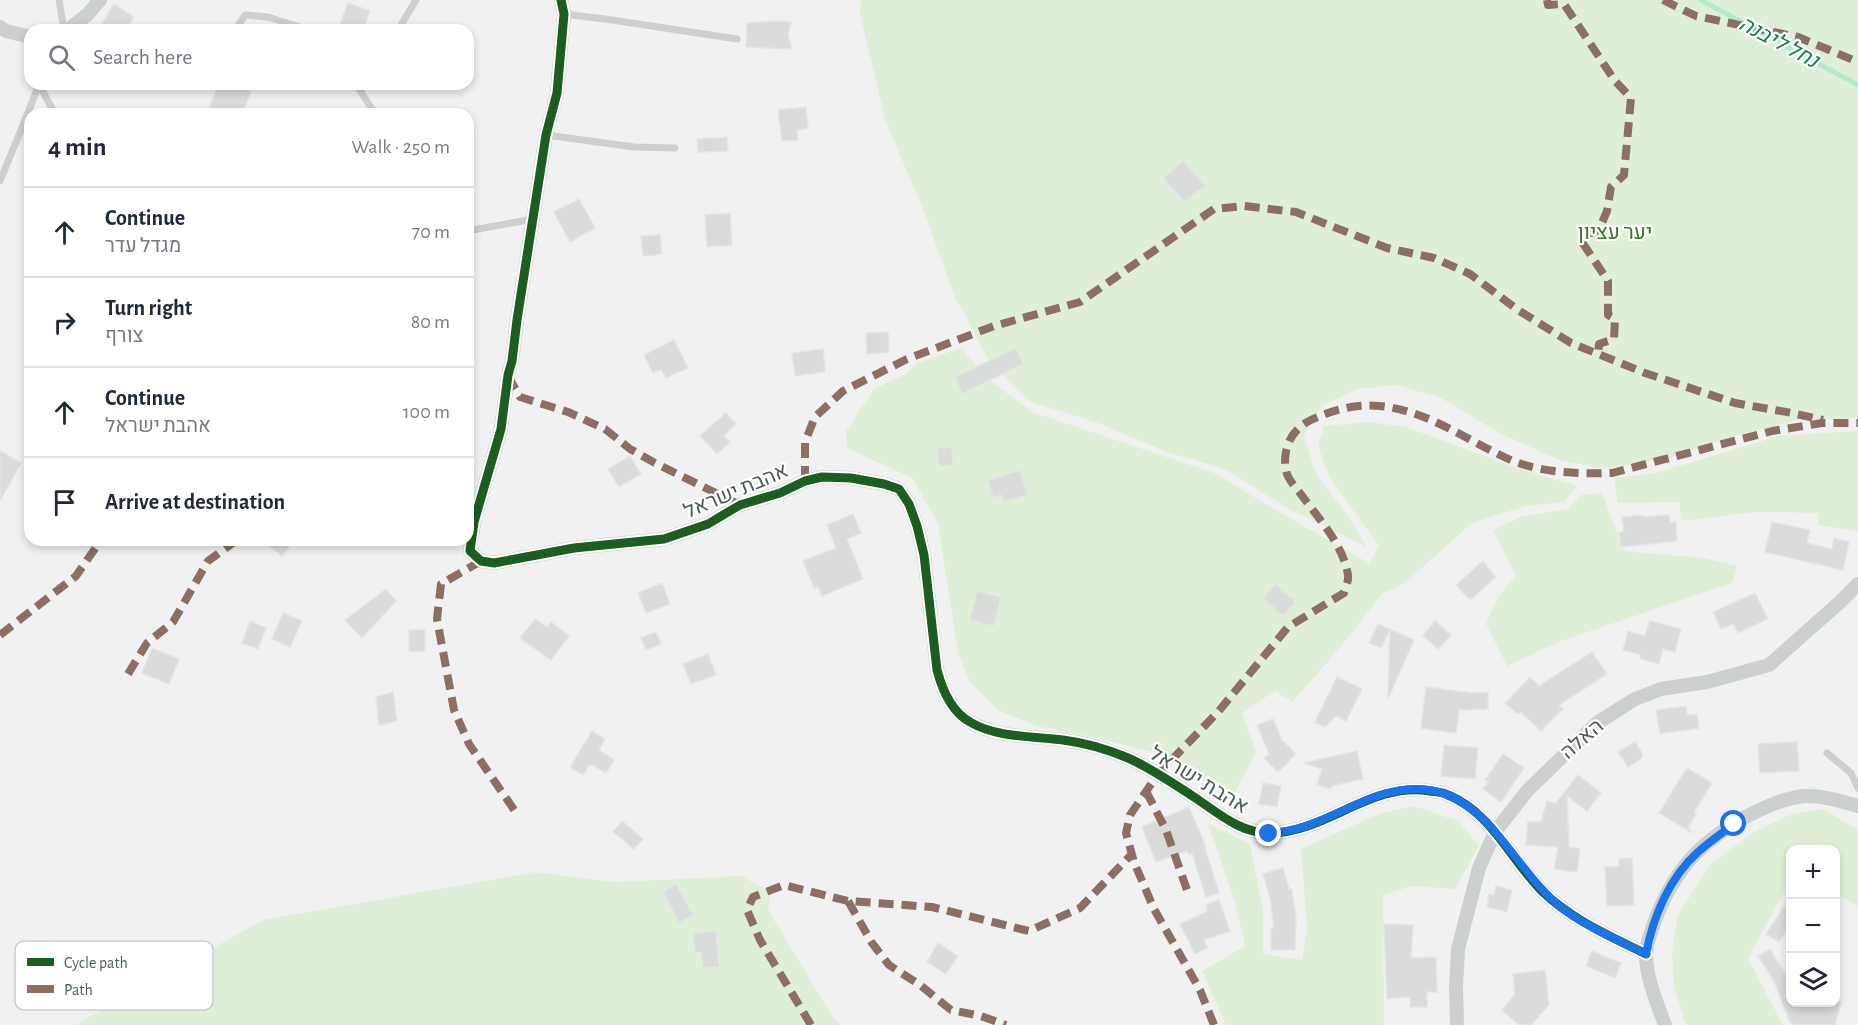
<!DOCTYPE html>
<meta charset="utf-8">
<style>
:root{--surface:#fff;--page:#f6f6f7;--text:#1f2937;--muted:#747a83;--line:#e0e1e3}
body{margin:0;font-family:"Alegreya Sans",Heebo,sans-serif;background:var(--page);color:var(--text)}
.controls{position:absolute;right:18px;bottom:18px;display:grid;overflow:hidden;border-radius:12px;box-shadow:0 3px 9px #0003}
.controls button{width:54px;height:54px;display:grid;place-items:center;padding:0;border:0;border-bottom:2px solid var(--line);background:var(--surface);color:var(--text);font:30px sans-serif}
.stop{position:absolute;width:18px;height:18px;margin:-14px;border:4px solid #1a73e8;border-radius:50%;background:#fff}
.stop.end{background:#1a73e8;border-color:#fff;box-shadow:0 2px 6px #0008}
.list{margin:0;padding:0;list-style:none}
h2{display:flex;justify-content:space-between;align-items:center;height:78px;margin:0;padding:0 24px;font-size:26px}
h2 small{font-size:20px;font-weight:400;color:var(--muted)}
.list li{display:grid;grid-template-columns:39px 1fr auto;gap:18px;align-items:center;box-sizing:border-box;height:90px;padding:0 24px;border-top:2px solid var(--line)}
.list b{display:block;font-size:22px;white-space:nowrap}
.list p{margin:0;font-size:20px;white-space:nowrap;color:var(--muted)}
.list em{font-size:20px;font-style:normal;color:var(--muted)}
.icon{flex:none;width:33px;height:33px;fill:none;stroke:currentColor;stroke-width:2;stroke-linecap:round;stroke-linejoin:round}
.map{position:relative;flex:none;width:1858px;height:1025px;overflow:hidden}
.search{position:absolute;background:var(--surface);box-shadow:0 3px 9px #0003;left:24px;top:24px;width:450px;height:66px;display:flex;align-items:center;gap:15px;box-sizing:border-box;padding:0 21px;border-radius:18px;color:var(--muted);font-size:22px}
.panel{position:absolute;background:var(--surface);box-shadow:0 3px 9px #0003;left:24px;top:108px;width:450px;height:438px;border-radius:18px}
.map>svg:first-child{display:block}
.green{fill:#dfefd7}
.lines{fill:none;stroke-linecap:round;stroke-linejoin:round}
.stream{stroke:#adebcc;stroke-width:5}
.building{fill:#d9dada;stroke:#e3e4e4;stroke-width:1.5}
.service{stroke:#cbcfce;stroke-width:7}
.minor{stroke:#cbcfce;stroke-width:14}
.quiet{stroke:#8d6e63;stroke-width:8;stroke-dasharray:15 8;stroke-linecap:butt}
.cycleway-casing{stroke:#fff;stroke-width:13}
.cycleway{stroke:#1b5e20;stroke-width:9}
.route{stroke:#1a73e8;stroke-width:8}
.labels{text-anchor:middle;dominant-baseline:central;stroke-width:4.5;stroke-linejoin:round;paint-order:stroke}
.park-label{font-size:21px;fill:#307d1b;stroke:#fff}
.street-label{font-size:21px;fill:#495d58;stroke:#fff}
.water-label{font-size:22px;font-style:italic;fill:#128249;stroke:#fff}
.key{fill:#fff;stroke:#c8cecd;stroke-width:1.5}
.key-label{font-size:16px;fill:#495d58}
</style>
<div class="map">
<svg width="1858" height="1025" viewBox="0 0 1858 1025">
<rect width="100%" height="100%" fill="#f2f1f2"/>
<g class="green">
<polygon points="861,0 1858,0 1858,418 1797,420 1739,435 1672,457 1604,469 1559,460 1501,434 1441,398 1397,385 1357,389 1322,406 1304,436 1316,474 1349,517 1367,547 1289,509 1225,469 1167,452 1098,423 1031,402 991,364 954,295 926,217 885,119 860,14"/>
<polygon points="961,348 993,383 1032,412 1217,474 1272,508 1369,563 1379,546 1329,477 1318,446 1324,426 1369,422 1406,427 1517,468 1577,486 1564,502 1526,506 1472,523 1404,584 1383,593 1339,649 1292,702 1275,691 1242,713 1256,752 1231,800 1203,779 1156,753 1097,738 1036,726 998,710 970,682 958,653 938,523 912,478 847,448 846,431 874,389 906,374 917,363"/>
<polygon points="1858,431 1858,531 1818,525 1818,513 1755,512 1681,521 1679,502 1618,503 1614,478 1656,473 1778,436"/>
<polygon points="1602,493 1624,551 1704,558 1737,566 1732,583 1561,641 1507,666 1486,624 1498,597 1516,575 1493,530 1521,517 1567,509 1581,495"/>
<polygon points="1414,806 1458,821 1479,846 1455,889 1412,886 1383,895 1384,1025 1226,1025 1202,971 1245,946 1235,902 1208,824 1250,844 1263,911 1263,954 1302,960 1307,929 1301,849 1381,813"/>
<polygon points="1824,809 1858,830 1858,906 1836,894 1836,850 1790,850 1790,881 1748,958 1783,1025 1686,1025 1674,987 1672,950 1678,915 1709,866 1750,834 1789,815"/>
<polygon points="535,872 615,882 741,876 771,892 768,910 834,1019 841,1025 75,1025 263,920"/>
</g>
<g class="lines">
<polyline class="stream" points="1701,0 1858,85"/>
</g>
<g class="building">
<polygon points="348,3 370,11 363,30 338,30"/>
<polygon points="114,4 134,17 126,30 98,30"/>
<polygon points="777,21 791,22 788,35 792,49 746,47 747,23"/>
<polygon points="219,84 231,84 251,92 242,114 206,114"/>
<polygon points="806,107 808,128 797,130 798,140 782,141 778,110"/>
<polygon points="727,137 728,151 698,152 697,139"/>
<polygon points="1183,161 1205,185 1185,202 1163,178"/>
<polygon points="579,199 595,228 570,242 554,212"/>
<polygon points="730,213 732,245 707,247 705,215"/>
<polygon points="660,235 662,254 643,256 641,236"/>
<polygon points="888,332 889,352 867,354 866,333"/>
<polygon points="674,340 688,368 666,378 661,369 653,373 644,355"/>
<polygon points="1016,348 1023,364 962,394 955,377"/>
<polygon points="823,349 825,372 795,376 792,353"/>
<polygon points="726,413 736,424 724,436 730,442 717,454 700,436"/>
<polygon points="952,447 953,465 939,466 937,448"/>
<polygon points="0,451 21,463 0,501"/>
<polygon points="630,456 641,474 619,487 608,469"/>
<polygon points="1020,470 1027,495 1003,502 1001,495 993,498 988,480"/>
<polygon points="853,514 861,533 847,539 863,579 822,596 818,587 814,588 803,561 836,548 827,525"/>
<polygon points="1643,515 1643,517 1669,515 1670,523 1676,522 1677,541 1621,547 1619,533 1624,532 1622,517"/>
<polygon points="1772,522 1810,530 1807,543 1832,549 1834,538 1849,542 1843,570 1765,552"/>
<polygon points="261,540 295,540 282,556"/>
<polygon points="1483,561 1496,577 1470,600 1456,585"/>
<polygon points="662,583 670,604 646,613 638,593"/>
<polygon points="1275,584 1296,602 1283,616 1263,598"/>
<polygon points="386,589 396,601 362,638 345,620"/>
<polygon points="977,591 1001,597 994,626 970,620"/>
<polygon points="1755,593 1768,619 1738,633 1733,624 1721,629 1713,612"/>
<polygon points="283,613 302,621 290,647 272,639"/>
<polygon points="535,619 547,627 551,622 569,636 551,660 520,638"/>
<polygon points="250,621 266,628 258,649 242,643"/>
<polygon points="1435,621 1451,635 1438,649 1423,636"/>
<polygon points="1650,621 1681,629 1675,652 1663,649 1659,664 1640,659 1641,655 1623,650 1628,631 1645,636"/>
<polygon points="1378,624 1414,640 1388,699 1390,630 1381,648 1369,643"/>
<rect x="409" y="630" width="16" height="21"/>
<polygon points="656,632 661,644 646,650 641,638"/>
<polygon points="152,648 179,659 169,684 142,673"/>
<polygon points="1592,652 1607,674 1559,705 1563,709 1541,731 1521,712 1518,714 1505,703 1530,677 1539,686"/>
<polygon points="708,654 716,675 691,684 683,664"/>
<polygon points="1337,677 1362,689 1346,721 1336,716 1325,727 1315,722"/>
<polygon points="1426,687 1473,693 1488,693 1488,709 1459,710 1456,733 1421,728"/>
<polygon points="393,692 397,721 379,725 376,697"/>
<polygon points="1686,706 1687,715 1697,714 1699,728 1660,734 1656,710"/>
<polygon points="1273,719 1282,740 1296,754 1278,772 1264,758 1269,754 1257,725"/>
<polygon points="592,731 605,739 599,750 614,760 606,773 590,764 583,775 570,767"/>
<polygon points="1635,742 1642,753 1642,758 1628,767 1618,752"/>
<polygon points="1797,742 1799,771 1760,773 1758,744"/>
<polygon points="1444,745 1478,748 1475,779 1441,776"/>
<polygon points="1357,751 1363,779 1332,786 1331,789 1317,785 1322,769 1304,763"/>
<polygon points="1503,754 1524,768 1501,802 1483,789 1489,781 1485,780"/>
<polygon points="1687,768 1712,783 1694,812 1696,814 1688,827 1692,833 1659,813 1669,797 1671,800 1670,795"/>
<polygon points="1578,775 1601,793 1587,811 1567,796 1569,847 1580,849 1577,872 1554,869 1558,847 1526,845 1528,821 1541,822 1547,801 1556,803"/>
<polygon points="1263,783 1281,786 1277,807 1259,804"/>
<polygon points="1189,807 1206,847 1205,848 1219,893 1206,897 1192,853 1189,855 1187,851 1156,862 1142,827"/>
<polygon points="622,821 643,839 634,849 613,832"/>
<polygon points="1632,858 1634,905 1607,906 1605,867 1619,866 1619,859"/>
<polygon points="1283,868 1289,889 1292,889 1296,918 1295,950 1271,950 1271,928 1274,928 1270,898 1263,874"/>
<polygon points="676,884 693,915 679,923 663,892"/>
<polygon points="1496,886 1512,890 1507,912 1487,907 1489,894 1494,896"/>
<polygon points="1791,896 1791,924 1779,942 1766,934"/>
<polygon points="1219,900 1230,931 1204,940 1208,948 1195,954 1180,924 1208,911 1206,905"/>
<polygon points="1384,924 1413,925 1411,958 1436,957 1437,992 1427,992 1427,1007 1410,1007 1410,997 1387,999"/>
<polygon points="716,931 719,967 703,968 701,952 695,953 693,933"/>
<polygon points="938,943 958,956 946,974 927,962"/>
<polygon points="1770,949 1786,975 1791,987 1791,1002 1841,1002 1835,1025 1795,1025 1790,1022 1774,981 1758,956"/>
<polygon points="1592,951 1621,963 1615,978 1586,966"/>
<polygon points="1545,970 1549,1005 1531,1025 1519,1025 1502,1010 1515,994 1513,974"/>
</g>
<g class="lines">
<g class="service">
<polyline points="59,0 64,30"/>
<polyline points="564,14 612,20 737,39"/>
<polyline points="235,30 245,15 268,17 309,30"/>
<polyline points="398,30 416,0"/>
<polyline points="41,84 42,90 55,114"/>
<polyline points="356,84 375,114"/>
<polyline points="546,135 634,147 675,148"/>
<path d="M 0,181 C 13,149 27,117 39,84"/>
<polyline points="468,231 533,219"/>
<polyline points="1827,753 1851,773 1858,788"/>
</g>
<g class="minor">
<path d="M 561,0 L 564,14 L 557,93 L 546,135 L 517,320 L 512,361 L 508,375 L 501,429 L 474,522 L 470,551 L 481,561 L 494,563 L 574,548 L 664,539 L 708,524 L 740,505 L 780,493 L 805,481 L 822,477 L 851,478 L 884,484 L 899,489 L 909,504 L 917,526 L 924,555 L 937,670 C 942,689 952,712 970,722 C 997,738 1033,736 1063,740 C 1086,743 1107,749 1128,758 C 1151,768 1174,784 1194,797 C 1218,813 1241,834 1271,833 C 1327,832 1372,781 1430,791 C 1436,792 1443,792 1448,795 C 1491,812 1511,860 1542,891 C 1572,920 1610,936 1646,954"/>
<polyline points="0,27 6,31 30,37"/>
<polyline points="68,30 88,14 100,0"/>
<polyline points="1457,1025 1456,987 1458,949 1479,868 1495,832 1527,791 1597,723 1635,699 1661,689 1707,682 1769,665 1840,602 1858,584"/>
<path d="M 1665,1025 C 1657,1003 1646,978 1646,954 C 1646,944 1651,933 1654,923 C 1663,898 1677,873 1696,853 C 1721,828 1769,800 1804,796 C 1821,795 1842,801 1858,806"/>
</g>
<g class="quiet">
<polyline points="1547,0 1548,5 1564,4 1615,81 1631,98 1624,175 1611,187 1607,211 1599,230 1588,234 1582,242 1608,281 1608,315 1615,319 1614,339 1599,344 1598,354"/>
<polyline points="1663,0 1696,16 1798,37 1858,62"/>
<polyline points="508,376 520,397 568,412 605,429 630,449 655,463 740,505"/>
<polyline points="805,481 805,442 815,417 843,391 907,359 994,326 1080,302 1214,209 1244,206 1296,212 1387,248 1434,258 1470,274 1518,310 1571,343 1645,373 1735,403 1792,413 1823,420"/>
<polyline points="481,561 441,584 437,619 454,710 469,744 517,814"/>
<polyline points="0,635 76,576 101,540"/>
<polyline points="128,674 147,643 173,622 208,561 237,540"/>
<polyline points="1146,791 1166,830 1187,890"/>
<polyline points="848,901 872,943 889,965 920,985 951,1010 981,1016 1006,1025"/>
<polyline points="811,1025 760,940 747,910 753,897 784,885 848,901 932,907 1029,931 1080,908 1132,854"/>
<path d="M 1214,1025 L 1200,990 L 1154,909 L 1134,862 L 1126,833 L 1130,815 L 1158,774 L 1218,712 L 1288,627 L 1344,593 C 1345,588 1349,581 1348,575 C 1343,544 1318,518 1300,493 C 1295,487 1287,478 1286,470 C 1282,450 1291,430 1309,421 C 1332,410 1353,404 1379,406 C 1428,410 1469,442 1513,461 C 1544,473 1580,474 1612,473 L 1772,431 L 1822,423 L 1858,423"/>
</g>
<g class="cycleway-casing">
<path id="cycleway" d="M 561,0 L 564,14 L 557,93 L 546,135 L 517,320 L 512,361 L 508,375 L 501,429 L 474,522 L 470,551 L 481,561 L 494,563 L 574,548 L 664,539 L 708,524 L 740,505 L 780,493 L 805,481 L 822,477 L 851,478 L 884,484 L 899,489 L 909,504 L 917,526 L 924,555 L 937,670 C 942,689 952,712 970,722 C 997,738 1033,736 1063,740 C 1086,743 1107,749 1128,758 C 1151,768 1174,784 1194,797 C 1218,813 1241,834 1271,833 C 1327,832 1372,781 1430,791 C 1436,792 1443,792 1448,795 C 1491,812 1511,860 1542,891 C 1572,920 1610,936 1646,954"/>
</g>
<use href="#cycleway" class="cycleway"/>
</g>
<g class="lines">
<path class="route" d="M 1269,834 C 1285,832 1300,829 1314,823 C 1348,810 1380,788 1418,789 C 1487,790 1514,871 1562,908 C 1587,927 1618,940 1646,954 C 1653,917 1669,878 1698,852 C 1709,842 1722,833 1734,824"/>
</g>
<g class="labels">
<g class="park-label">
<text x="1615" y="232">יער עציון</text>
</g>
<g class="street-label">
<text transform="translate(736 491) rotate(-23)">אהבת ישראל</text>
<text transform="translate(1582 739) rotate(-41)">האלה</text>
<text transform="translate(1199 780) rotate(31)">אהבת ישראל</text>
</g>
<g class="water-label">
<text transform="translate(1779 42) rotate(28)">נחל ליבנה</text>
</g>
</g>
<rect x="15" y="941" width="198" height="69" rx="9" class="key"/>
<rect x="27" y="958" width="27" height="8" fill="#1b5e20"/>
<rect x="27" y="985" width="27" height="8" fill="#8d6e63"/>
<g class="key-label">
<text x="64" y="968">Cycle path</text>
<text x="64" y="995">Path</text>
</g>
</svg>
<div class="controls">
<button>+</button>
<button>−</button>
<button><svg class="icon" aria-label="layers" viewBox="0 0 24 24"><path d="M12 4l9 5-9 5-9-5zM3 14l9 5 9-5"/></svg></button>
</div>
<div class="stop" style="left:1734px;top:824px"></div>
<div class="stop end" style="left:1269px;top:834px"></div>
<div class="search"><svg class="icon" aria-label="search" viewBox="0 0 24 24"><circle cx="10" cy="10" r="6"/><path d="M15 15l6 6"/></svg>Search here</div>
<section class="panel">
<h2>4 min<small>Walk · 250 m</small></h2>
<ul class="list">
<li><svg class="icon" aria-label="ahead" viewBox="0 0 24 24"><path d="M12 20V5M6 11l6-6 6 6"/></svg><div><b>Continue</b><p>מגדל עדר</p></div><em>70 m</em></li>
<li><svg class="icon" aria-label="right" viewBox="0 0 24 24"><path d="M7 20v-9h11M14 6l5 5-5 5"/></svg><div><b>Turn right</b><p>צורף</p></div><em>80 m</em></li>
<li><svg class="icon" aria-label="ahead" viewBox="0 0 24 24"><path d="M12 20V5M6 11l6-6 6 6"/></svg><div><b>Continue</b><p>אהבת ישראל</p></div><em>100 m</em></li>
<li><svg class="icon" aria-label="arrive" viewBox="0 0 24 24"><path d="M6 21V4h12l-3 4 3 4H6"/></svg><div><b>Arrive at destination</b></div></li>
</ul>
</section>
</div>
